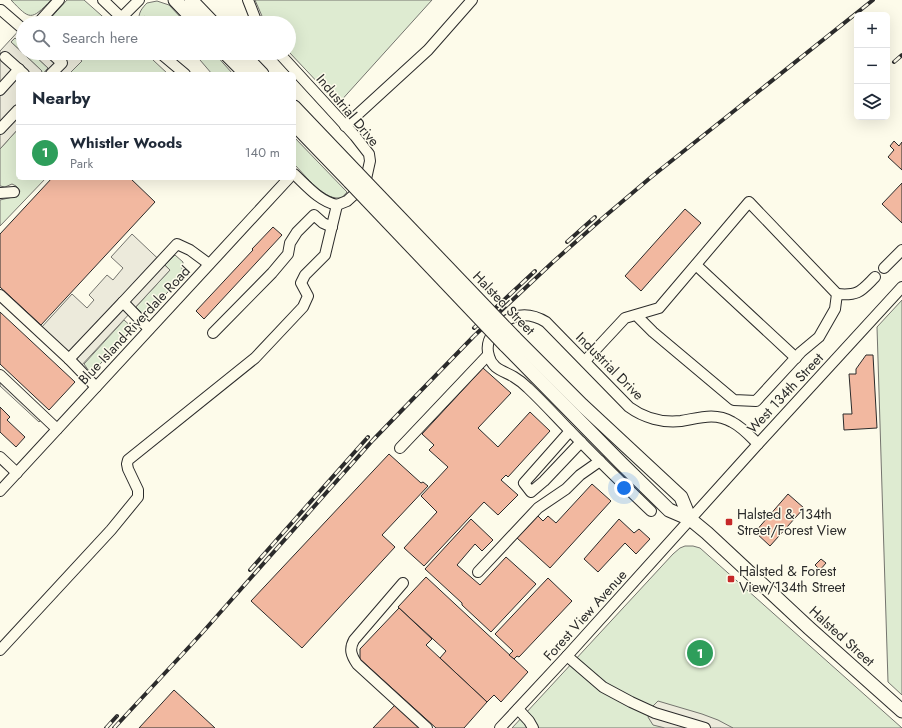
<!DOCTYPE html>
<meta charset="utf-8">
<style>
:root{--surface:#fff;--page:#f6f6f7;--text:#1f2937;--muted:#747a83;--line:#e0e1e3;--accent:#d93025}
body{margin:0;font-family:Jost,sans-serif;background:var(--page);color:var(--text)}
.controls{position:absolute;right:12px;top:12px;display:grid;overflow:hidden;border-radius:6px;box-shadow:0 4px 16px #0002}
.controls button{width:36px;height:36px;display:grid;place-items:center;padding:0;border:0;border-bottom:1px solid var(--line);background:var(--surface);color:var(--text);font:20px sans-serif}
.you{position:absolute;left:624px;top:488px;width:14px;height:14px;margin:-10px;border:3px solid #fff;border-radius:50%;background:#1a73e8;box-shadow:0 0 0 6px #1a73e833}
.badge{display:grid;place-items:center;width:26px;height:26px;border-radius:50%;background:var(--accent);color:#fff;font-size:13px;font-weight:700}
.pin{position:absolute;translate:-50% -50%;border:2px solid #fff;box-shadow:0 1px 4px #0006}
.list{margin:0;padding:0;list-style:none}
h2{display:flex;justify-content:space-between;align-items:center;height:52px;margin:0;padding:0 16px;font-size:17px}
h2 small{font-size:13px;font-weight:400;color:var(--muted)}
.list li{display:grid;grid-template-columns:26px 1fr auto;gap:12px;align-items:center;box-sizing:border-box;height:56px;padding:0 16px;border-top:1px solid var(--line)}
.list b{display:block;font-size:15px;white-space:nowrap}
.list p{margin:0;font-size:13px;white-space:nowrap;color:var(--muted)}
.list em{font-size:13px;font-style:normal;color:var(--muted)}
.icon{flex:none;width:22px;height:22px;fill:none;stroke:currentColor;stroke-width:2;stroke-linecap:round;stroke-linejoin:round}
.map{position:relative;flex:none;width:902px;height:728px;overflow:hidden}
.search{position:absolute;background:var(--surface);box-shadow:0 4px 16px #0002;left:16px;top:16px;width:280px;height:44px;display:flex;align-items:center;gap:10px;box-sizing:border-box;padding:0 14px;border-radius:22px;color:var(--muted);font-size:15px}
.panel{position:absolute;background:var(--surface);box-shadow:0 4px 16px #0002;left:16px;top:72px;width:280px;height:108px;border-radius:6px}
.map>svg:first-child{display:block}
.green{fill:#deebd1;stroke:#74746e}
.parking{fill:#eceadb;stroke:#74746e}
.building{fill:#f2b8a0;stroke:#2b2b2b}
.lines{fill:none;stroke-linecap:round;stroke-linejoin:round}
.minor-casing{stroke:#2b2b2b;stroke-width:12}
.major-casing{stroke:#2b2b2b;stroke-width:15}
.minor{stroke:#fdfbea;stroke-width:10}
.major{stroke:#fdfbea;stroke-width:13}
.rail-casing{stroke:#2b2b2b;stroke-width:4}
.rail{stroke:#fdfbea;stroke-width:2.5;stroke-dasharray:8;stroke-linecap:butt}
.major-bridge-casing{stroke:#2b2b2b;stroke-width:15;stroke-linecap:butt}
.major-bridge{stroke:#fdfbea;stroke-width:13}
.poi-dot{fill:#c62828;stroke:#fdfbea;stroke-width:1.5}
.labels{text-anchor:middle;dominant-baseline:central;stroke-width:3;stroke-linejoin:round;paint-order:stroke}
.street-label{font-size:14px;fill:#2b2b2b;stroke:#fdfbea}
.poi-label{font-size:14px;fill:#2b2b2b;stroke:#fdfbea;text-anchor:start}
</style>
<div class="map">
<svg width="902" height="728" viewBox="0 0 902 728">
<rect width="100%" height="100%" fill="#fdfbea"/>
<g class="green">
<path d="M 11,0 L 51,0 C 31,21 30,20 11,0 Z"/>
<polygon points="67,0 84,0 110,23 46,23"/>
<polygon points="255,0 432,0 338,104 289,52 289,23 265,23"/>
<path d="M 157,1 L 169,5 L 186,23 L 152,23 L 145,16 L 139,21 C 138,13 142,8 147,3 Z"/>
<polygon points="15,38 23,45 23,53 32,53 48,68 43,74 40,74 42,71 11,42"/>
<polygon points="73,53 152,53 156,56 153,60 168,74 69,74 81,61"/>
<polygon points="194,53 214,53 233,74 212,74"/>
<polygon points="18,129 18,178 46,178 0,226 0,200 17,196 20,191 16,186 12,184 5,187 0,186 0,149"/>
<path d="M 294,137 L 347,192 C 345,194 344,196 342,197 C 327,204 303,173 294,164 Z"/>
<polygon points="175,255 183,262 182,269 185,273 147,315 144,315 136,307 170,270 165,265"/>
<polygon points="902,300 902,695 888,682 877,327"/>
<polygon points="124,320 133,328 91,374 84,364"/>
<polygon points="685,546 693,546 700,548 902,728 512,728 673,554 680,548"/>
</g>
<g class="parking">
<polygon points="23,26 23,45 15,38 11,42 42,71 40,74 18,74 18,129 0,149 0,51"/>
<polygon points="32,53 73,53 82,61 69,74 43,74 48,68"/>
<polygon points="132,234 170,270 80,367 40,329 72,294 87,308 94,300 89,295 107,275 113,280 123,268 111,257"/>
<polygon points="0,375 45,416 39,422 0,386"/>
<polygon points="658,701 702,714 718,720 733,728 665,728 653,725 648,717 652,707"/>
</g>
<g class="building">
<polygon points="894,141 899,146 902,142 902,170 888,157 894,150 890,146"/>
<polygon points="52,178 130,178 155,202 41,325 0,287 0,234"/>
<polygon points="902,183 902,223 882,204"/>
<polygon points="685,209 701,223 641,291 625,276"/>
<polygon points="273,227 282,235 204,319 196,311 253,250 252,249"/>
<polygon points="0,312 75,382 49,410 0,364"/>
<polygon points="866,355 873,355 877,428 844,430 843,414 852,414 849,374 856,374 856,369"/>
<polygon points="483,368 511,393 478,428 498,447 530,412 550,431 508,477 506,475 501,480 518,495 498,515 484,502 424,566 404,548 437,512 421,496 448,467 429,450 434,445 422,434"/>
<polygon points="0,407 10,417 7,420 25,437 16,447 0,432"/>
<polygon points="389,454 421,483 423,482 428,486 382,535 395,547 302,648 251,601"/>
<polygon points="592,484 611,501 550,568 517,538 538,516 543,521 548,516 556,523"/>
<polygon points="788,494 804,508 770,546 755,532"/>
<polygon points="471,519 493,540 482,551 475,544 457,565 480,585 506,557 536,584 491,632 462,605 462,603 425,569"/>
<polygon points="619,519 634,533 639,529 650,539 636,554 625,543 598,572 584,559"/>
<polygon points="821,559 826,563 820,570 815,565"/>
<polygon points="426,577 528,672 501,702 494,695 487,702 440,658 446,651 398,607"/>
<polygon points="548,578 572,601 519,657 517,656 514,659 509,655 513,651 495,634"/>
<polygon points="399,608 432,639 426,645 487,702 464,728 436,728 360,659 360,649"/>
<polygon points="174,690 215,728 139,728"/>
<polygon points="395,705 419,728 373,728"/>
</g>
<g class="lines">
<g class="minor-casing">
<g id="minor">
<polyline points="103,0 127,23"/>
<polyline points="248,0 257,23"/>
<polyline points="1,10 23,29"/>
<polyline points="121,18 139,0"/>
<polyline points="38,23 59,0"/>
<polyline points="51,53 62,63 51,74"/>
<polyline points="160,53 185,74"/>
<polyline points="279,53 355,136 369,154 370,161 366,179 358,191 347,201 337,205"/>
<polyline points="5,57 24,74"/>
<polyline points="0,90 19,69"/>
<polyline points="345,126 428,50 472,0"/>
<polyline points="0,129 18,110"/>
<path d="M 294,174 C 307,186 319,201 337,205"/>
<polyline points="0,193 14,192"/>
<polyline points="696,265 796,358"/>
<polyline points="884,268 902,250"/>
<path d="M 837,294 C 859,296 861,291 875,277"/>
<polyline points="0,295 69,359"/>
<polyline points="123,302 177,244 190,250 209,264"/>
<polyline points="213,333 272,273 288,254 290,243 297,232 314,215 323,223 332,227"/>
<polyline points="585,361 625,318 659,308 749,202 837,294 835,309 819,337 801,352 756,401 734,400 653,332 636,315"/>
<polyline points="0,375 57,429"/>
<polyline points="96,387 69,359 123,302 149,329"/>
<polyline points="570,431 524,483 531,492 544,481 581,442"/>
<polyline points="400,448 488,355"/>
<polyline points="0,457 17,473"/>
<polyline points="0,491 289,178"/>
<path d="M 651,511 C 626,487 601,463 577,438 C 561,422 545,404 528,388 C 524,384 519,380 514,377 C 504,371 492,369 489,356 C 483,339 499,322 514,317 C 526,313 536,316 546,322 L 629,407 C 644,418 663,423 681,421 C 699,418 715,412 732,422 C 742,427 750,436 758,444"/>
<polyline points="478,572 538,508 566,489 580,475 600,461"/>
<path d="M 403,583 L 354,640 C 349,649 351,655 357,664 L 427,728"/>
<polyline points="0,650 111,530 138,497 138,490 128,469 127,464 128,460 255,358 303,307 308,296 301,283 305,275 325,255 337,205"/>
<polyline points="567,656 603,687 631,702 655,713 705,728"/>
<polyline points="518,709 529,721 533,728"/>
<polyline points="500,728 567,656 758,444 902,287"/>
</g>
</g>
<g class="major-casing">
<g id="major">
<polyline points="175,0 197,23"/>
<polyline points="191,0 213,23"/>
<polyline points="225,53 246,74"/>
<polyline points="242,53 262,74"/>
<polyline points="294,107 357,173"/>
<polyline points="294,124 350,182"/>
<polyline points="514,337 582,405 681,497 690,519"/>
<polyline points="505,345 621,463 669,510 690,519 707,533 809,628 902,711"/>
</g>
</g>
<use href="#minor" class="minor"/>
<use href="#major" class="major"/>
<g class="rail-casing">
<g id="rail">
<polyline points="894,62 902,55"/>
<polyline points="567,242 595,217"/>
<polyline points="474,328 535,271"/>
<polyline points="250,570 368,437"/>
<polyline points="106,728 117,716"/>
<polyline points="114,728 202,633 373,440 474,336 553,262 604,217 650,178 873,0"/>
</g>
</g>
<use href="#rail" class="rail"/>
<g class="major-bridge-casing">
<g id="major-bridge">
<polyline points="357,173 514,337"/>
<polyline points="350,182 505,345"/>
</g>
</g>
<use href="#major-bridge" class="major-bridge"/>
</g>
<g class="poi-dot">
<rect x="725" y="518" width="8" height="8" rx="2"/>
<rect x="727" y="575" width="8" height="8" rx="2"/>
</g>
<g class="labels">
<g class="street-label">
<text transform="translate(348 110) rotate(50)">Industrial Drive</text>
<text transform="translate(504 303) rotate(46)">Halsted Street</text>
<text transform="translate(134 325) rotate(-47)">Blue Island-Riverdale Road</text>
<text transform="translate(610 366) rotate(45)">Industrial Drive</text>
<text transform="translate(785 393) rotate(-47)">West 134th Street</text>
<text transform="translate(585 615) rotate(-48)">Forest View Avenue</text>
<text transform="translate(842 636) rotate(42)">Halsted Street</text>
</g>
<g class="poi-label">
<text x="737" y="514">Halsted &amp; 134th<tspan x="737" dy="16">Street/Forest View</tspan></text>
<text x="739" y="571">Halsted &amp; Forest<tspan x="739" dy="16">View/134th Street</tspan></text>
</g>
</g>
</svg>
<div class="controls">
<button>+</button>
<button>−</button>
<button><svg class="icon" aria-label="layers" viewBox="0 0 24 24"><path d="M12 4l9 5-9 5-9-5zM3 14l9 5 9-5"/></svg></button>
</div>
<div class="you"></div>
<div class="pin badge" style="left:700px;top:653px;background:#2e9e5b">1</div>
<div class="search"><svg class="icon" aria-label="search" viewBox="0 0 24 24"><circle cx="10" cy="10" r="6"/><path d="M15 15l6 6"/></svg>Search here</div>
<section class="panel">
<h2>Nearby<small></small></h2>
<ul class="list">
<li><span class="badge" style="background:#2e9e5b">1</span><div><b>Whistler Woods</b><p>Park</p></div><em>140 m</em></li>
</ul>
</section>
</div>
